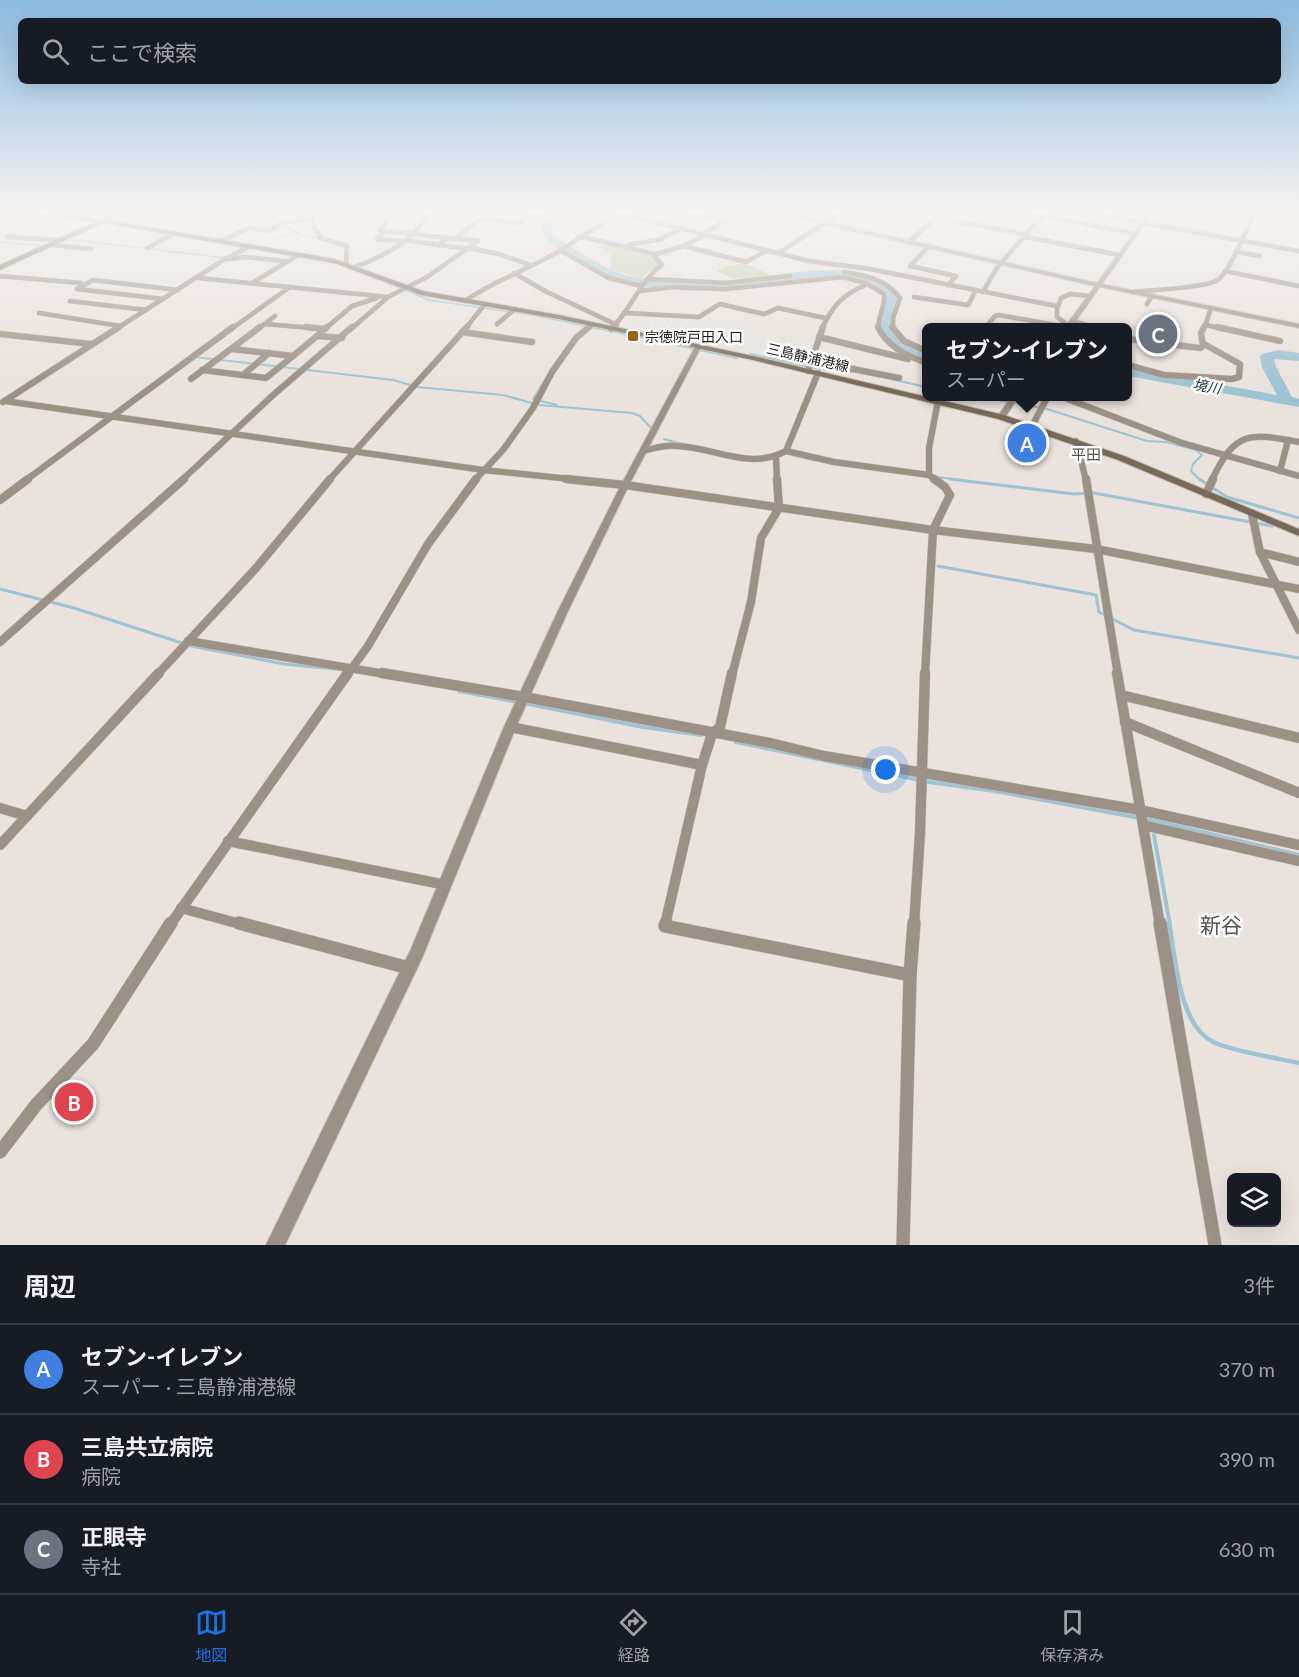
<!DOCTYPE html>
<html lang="ja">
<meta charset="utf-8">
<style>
:root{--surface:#171b24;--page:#242831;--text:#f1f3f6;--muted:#9ea1a6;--line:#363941;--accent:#1a73e8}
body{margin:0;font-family:Lato,"Noto Sans JP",sans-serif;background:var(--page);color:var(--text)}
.controls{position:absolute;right:18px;bottom:18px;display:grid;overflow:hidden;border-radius:9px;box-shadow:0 6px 24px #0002}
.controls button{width:54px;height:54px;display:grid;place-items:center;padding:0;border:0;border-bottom:2px solid var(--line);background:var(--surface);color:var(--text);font:30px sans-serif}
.you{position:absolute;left:886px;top:770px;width:21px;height:21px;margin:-15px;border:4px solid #fff;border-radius:50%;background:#1a73e8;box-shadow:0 0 0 9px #1a73e833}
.badge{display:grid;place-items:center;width:39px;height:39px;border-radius:50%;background:var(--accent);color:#fff;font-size:20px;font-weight:700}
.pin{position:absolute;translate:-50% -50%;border:3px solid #fff;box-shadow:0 2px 6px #0006}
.popup{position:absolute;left:922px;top:323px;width:210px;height:78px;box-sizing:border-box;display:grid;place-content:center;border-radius:9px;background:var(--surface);filter:drop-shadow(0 2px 4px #0005);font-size:20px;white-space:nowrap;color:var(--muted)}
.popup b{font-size:22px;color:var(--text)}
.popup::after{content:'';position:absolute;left:50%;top:100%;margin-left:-12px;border:12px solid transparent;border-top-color:var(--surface)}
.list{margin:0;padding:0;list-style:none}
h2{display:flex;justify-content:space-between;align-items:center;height:78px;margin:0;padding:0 24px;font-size:26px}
h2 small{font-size:20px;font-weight:400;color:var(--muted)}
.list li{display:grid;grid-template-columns:39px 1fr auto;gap:18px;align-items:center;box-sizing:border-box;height:90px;padding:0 24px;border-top:2px solid var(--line)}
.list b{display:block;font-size:22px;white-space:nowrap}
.list p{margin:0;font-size:20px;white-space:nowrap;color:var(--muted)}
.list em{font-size:20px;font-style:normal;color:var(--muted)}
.icon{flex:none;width:33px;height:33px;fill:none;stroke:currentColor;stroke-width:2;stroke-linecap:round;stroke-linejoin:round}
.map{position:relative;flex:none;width:1299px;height:1245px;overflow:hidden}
.search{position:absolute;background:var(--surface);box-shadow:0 6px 24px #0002;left:18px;right:18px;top:18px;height:66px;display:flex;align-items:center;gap:15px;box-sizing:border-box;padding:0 21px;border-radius:9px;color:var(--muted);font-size:22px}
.sheet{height:348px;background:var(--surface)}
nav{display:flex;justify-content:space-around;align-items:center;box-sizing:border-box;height:84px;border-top:2px solid var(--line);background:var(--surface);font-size:16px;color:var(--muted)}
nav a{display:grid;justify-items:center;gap:3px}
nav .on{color:var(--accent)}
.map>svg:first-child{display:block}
.green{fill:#c1cbac}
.water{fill:#9ec3d3}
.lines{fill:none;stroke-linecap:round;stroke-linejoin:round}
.stream-far4{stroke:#9ec3d3;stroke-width:1.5}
.stream-far3{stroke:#9ec3d3;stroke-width:2}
.stream-far2{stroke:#9ec3d3;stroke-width:3}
.stream-far1{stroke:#9ec3d3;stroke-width:4}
.stream{stroke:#9ec3d3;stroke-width:4.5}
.river{fill:#9ec3d3;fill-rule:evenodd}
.building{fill:#caaa98}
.minor-far4-casing{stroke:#c4beb9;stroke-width:5}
.minor-far3-casing{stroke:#c4beb9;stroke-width:7}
.minor-far2-casing{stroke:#c4beb9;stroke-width:9}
.minor-far1-casing{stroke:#c4beb9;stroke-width:11}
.minor-casing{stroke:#c4beb9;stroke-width:14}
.tertiary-casing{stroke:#c4beb9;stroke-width:2}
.secondary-casing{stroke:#c4beb9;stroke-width:2}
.minor-far4{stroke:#9b9186;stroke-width:4.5}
.minor-far3{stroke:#9b9186;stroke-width:6}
.minor-far2{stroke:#9b9186;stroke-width:8}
.minor-far1{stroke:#9b9186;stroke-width:10}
.minor{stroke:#9b9186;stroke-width:13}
.tertiary{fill:#9b9186;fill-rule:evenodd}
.secondary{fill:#786a59;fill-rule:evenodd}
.poi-dot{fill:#9a641d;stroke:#fff;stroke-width:2}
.labels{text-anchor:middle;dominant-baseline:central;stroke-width:5;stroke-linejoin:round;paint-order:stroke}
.far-poi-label{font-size:14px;fill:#1c1917;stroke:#fff;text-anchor:start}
.far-street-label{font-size:14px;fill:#1c1917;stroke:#fff}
.far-water-label{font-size:14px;font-style:italic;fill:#0b2f3b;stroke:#fff}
.far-quarter-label{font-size:15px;fill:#59534f;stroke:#fff}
.near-quarter-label{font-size:21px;fill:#59534f;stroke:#fff}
</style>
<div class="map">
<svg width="1299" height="1245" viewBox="0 0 1299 1245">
<rect width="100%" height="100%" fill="#e9e2dd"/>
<g class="green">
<polygon points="606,243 647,254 660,264 641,278 610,269 611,255 599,247"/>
<polygon points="741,264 753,266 769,275 768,278 731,278 717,271 727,266"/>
</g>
<path class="water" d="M 345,210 L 351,213 C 365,214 379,210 393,210 C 408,210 423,214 439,214 C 471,214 525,200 552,220 L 550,233 L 567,245 L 563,248 L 547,237 L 543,219 L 532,214 L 507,211 L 433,216 L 388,212 L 350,216 L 337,211 Z"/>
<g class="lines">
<g class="stream-far4">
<polyline points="281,210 272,219 301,235 319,238"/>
<polyline points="1229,210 1241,213 1248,210"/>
<polyline points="0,230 27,214"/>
<polyline points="0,235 9,235"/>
<polyline points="275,238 287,234 298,234"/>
<polyline points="66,239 226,258"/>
<polyline points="0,242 44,246"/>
<polyline points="267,252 295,256"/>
<polyline points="325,261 339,265"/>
<polyline points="357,271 429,300 538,316 599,329"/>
</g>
<g class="stream-far3">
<polyline points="592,327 737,358"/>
<polyline points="750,354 815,368 851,372"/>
<polyline points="195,357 393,380 417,387 503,395 539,405 632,413 640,416 651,428"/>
<polyline points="890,379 926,387"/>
<polyline points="976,396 1047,409 1147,441 1166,442 1196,450 1202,455 1193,464 1191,471 1200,480"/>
<polyline points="557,405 533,399 560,356"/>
<polyline points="664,439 686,445"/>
<polyline points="791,455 813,460"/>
<polyline points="936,477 963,480"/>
</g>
<g class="stream-far2">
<polyline points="950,479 1074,494 1094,493 1272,526"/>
<polyline points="1199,479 1227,497 1299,518"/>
<polyline points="938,566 1096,595 1099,612 1134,630 1299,658"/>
<polyline points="0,589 74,608 191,646 284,664 335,669"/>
</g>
<g class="stream-far1">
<polyline points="459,691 518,702"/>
<polyline points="524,703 643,727 701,735"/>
<polyline points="736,742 929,782 995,791 1156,821 1299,855"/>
<polyline points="1154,835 1170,925"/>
</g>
<path class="stream" d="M 1169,923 C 1176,958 1178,1024 1213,1042 C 1232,1051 1276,1058 1299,1063"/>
<g class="river">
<path d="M 516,210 L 544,213 L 554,220 L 551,230 L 554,236 C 581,253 607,273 640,278 C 668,283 698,285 727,282 C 776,278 862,251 899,296 C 898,304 893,311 891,319 C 887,338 912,346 926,351 L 926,359 C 907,355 886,346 878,326 L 887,297 C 843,259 775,286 724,290 C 671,293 619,287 574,259 C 562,251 546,244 541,230 L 544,221 Z"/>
<polygon points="1279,350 1299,353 1299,361 1274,359 1276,367 1292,397 1299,399 1299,407 1128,376 1128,368 1277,395 1262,367 1260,357 1262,354"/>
</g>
</g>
<polygon class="building" points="1159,325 1173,328 1167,339 1151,337"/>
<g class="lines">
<g class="minor-far4-casing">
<g id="minor-far4">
<polyline points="318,210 310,219 321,238 347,246 346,264"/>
<polyline points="608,210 809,261 870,269 1056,306"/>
<polyline points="674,210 727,220"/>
<polyline points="1014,210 1136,234"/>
<polyline points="110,217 113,210"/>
<polyline points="387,220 380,231 413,233"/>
<polyline points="955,221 1028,235"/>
<polyline points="1144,223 1299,251"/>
<polyline points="383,232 377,239 404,241"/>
<polyline points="704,233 743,210"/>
<polyline points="579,236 654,254"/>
<polyline points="7,237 60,240"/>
<polyline points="1026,237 1120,255"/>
<polyline points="447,238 439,245 469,249"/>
<polyline points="456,238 480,219 522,223"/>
<polyline points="405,240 439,245"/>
<polyline points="222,241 248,228 268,231 285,222 310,219"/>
<polyline points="908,242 946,210"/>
<polyline points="53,245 91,249"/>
<polyline points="629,245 661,239 682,228"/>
<polyline points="684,246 746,262 768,250"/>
<polyline points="929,246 910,266 956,276 948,285"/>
<polyline points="148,248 174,233"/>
<polyline points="470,248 499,254 530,265"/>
<polyline points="560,250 609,278 642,286"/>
<polyline points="1236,252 1260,256"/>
<polyline points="229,259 245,257 285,261"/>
<path d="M 355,267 C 386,255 415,241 430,210"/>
<polyline points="1225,271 1299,286"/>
<path d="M 844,272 C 866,275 887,280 900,298 L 893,318 L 893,329"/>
<polyline points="514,273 545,291 617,325"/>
<polyline points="0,276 81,283"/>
<polyline points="198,278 388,297 427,277 478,241 412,234"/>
<polyline points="647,279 726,283 790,276"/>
<polyline points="252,283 298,255"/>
<path d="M 639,291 L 673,287 L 725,289 L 843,277 L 866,283 L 884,294 C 886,307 877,316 879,329"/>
<polyline points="983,292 996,269 1047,210"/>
<path d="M 1133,292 C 1149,290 1210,288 1219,279 C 1233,266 1246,228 1256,210"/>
<polyline points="914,297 968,305 976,290"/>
<polyline points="163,299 77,289 93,280 178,290"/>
<polyline points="70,301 146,310"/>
<path d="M 465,301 C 495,280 530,269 561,250 C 581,237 600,224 621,213"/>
<polyline points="1147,304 1152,296"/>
<polyline points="39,313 120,326"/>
<polyline points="626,313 699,317 720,304 764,314 778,308 825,318"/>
<polyline points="1072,321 1097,328"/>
<polyline points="265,324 324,329"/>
<polyline points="497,324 515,309"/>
<polyline points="1068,325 1057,317 1057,309 1061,298 1070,294 1089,296"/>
<polyline points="1206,325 1224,329"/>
<polyline points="985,328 995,316 999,315 1067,327"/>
<polyline points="116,329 225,259 250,246"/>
<polyline points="231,329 290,287"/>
<polyline points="258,329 275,316"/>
<polyline points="325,329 352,306 377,298"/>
<polyline points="351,329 388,297"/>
<polyline points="465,329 485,304"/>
<polyline points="587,329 592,325"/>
<path d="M 611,329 C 631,310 639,282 662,265 L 653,255 L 684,246 L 706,234"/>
<path d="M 822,329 C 832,305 845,293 868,284"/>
<polyline points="1204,329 1211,308"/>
</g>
</g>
<g class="minor-far3-casing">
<g id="minor-far3">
<polyline points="306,327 325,329"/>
<path d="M 878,327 C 887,346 906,355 924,362"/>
<polyline points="892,327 904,341 926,351"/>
<polyline points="1217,327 1280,341"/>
<polyline points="611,329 613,327"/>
<polyline points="462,332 532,342"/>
<polyline points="0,334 91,344"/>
<polyline points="317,336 327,327"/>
<polyline points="819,337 908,359"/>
<polyline points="1128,339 1200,348 1203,346 1201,333 1204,327"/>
<polyline points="232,349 293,356 317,336 342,338"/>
<polyline points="812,361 899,378"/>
<polyline points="1128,365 1164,375 1232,379 1239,377 1240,364 1204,344"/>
<polyline points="202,370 266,378 293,356"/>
<polyline points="808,371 823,327"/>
<polyline points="243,375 269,353"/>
<polyline points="191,379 260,327"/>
<polyline points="1060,396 1182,443 1299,476"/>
<polyline points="5,401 483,470 580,480"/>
<polyline points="3,402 119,327"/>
<polyline points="1032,426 1048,396"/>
<polyline points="1076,441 1086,480"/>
<path d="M 643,451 C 654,448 664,445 676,446 C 715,447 748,471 786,451 L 818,373"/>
<polyline points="786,451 834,462 929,475"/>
<polyline points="776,458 777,480"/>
<polyline points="1280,471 1288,440"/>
<polyline points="26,480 233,327"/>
<polyline points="182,480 272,396 352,327"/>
<polyline points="329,480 467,327"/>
<polyline points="475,480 503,450 533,408 552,372 576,338 589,327"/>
<polyline points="936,480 929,475 929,448 938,401"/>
<path d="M 1212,480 C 1235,430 1250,433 1299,442"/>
</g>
</g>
<g class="minor-far2-casing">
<g id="minor-far2">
<polyline points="566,479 625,485 933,530 1096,549 1299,589"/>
<polyline points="1086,479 1118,675"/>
<polyline points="1206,494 1213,479"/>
<polyline points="0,500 28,479"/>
<polyline points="1252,514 1260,552 1299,630"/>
<polyline points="1260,552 1299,562"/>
<polyline points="188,641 391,675"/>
<polyline points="0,642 184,479"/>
<polyline points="157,675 257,567 330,479"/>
<polyline points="347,675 368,646 428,544 476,479"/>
<polyline points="732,675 751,602 761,538 779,508 777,479"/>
<polyline points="925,675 933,530 950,495 945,487 934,479"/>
</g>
</g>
<g class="minor-far1-casing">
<g id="minor-far1">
<polyline points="382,673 524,697 770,743 824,756 1140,810 1299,845"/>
<polyline points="1117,673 1160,925"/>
<polyline points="1121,695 1299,738"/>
<polyline points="1125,722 1299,793"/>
<polyline points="510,727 702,765"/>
<polyline points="0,808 27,816"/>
<polyline points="1143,825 1299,861"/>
<polyline points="228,841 446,885"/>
<polyline points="0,845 159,673"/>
<polyline points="181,908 244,925"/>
<polyline points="170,925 348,673"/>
<polyline points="665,925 702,765 712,734 720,727 732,673"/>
<polyline points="914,925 920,833 925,673"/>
</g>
</g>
<g class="minor-casing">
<g id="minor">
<polyline points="239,923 409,968"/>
<polyline points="666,923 665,926 910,975"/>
<polyline points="1160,923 1215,1245"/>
<polyline points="0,1152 36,1105 93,1044 171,923"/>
<polyline points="903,1245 910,975 914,923"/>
</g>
</g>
<g class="tertiary-casing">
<g id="tertiary">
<polygon points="766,210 777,210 823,221 839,210 845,210 829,222 1097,283 1140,224 1078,210 1090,210 1142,221 1150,210 1155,210 1102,284 1299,324 1299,328 1100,287 1071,328 1064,328 1095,286 825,225 779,255 776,253 777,252 820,223"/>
<polygon points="698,345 701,347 629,485 568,611 516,727 422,958 285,1245 266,1245 411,949 504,727 558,611 621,485 695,347"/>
<polygon points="1012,396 1019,396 1004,419 998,419 997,417"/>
</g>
</g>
<g class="secondary-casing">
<polygon id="secondary" points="10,210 31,210 101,219 120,210 129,210 108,220 335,259 423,291 559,315 753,356 1004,415 1124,456 1299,529 1299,536 1118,460 998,419 753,360 559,319 421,295 334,263 103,223 0,270 0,265 95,222"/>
</g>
<use href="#minor-far4" class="minor-far4"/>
<use href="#minor-far3" class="minor-far3"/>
<use href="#minor-far2" class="minor-far2"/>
<use href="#minor-far1" class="minor-far1"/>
<use href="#minor" class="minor"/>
<use href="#tertiary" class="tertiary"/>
<use href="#secondary" class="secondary"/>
</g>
<linearGradient id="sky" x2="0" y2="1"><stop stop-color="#8abae0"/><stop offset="0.55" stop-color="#f5f2f0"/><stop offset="1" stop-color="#f5f2f0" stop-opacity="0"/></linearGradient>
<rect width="1299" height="385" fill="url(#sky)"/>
<rect class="poi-dot" x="627" y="330" width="12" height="12" rx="3"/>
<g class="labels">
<g class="far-poi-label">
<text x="645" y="336">宗徳院戸田入口</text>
</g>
<g class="far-street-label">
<text transform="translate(808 357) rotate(13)">三島静浦港線</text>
</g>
<g class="far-water-label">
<text transform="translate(1207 386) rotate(10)">境川</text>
</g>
<g class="far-quarter-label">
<text x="1086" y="454">平田</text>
</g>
<g class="near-quarter-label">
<text x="1221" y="924">新谷</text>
</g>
</g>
</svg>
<div class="controls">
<button><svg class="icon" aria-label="layers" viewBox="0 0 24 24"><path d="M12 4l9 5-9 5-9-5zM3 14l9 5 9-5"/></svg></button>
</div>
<div class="you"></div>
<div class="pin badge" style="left:1027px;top:443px;background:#3f7fe0">A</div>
<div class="popup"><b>セブン-イレブン</b>スーパー</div>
<div class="pin badge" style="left:74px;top:1102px;background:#e0444e">B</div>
<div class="pin badge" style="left:1158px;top:334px;background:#6b7280">C</div>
<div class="search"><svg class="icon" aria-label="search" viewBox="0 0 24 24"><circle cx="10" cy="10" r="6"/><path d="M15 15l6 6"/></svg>ここで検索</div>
</div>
<section class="sheet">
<h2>周辺<small>3件</small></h2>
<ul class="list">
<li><span class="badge" style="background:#3f7fe0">A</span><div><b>セブン-イレブン</b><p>スーパー · 三島静浦港線</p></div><em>370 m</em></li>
<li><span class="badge" style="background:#e0444e">B</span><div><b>三島共立病院</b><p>病院</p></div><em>390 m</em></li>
<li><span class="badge" style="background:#6b7280">C</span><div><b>正眼寺</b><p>寺社</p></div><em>630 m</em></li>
</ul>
</section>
<nav>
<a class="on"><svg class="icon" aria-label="map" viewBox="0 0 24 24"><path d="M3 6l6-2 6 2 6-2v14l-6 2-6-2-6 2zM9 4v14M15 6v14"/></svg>地図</a>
<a><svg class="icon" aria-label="directions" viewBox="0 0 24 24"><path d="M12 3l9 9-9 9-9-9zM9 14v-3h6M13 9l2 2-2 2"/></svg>経路</a>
<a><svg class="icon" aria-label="saved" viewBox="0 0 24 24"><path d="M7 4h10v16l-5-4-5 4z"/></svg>保存済み</a>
</nav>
